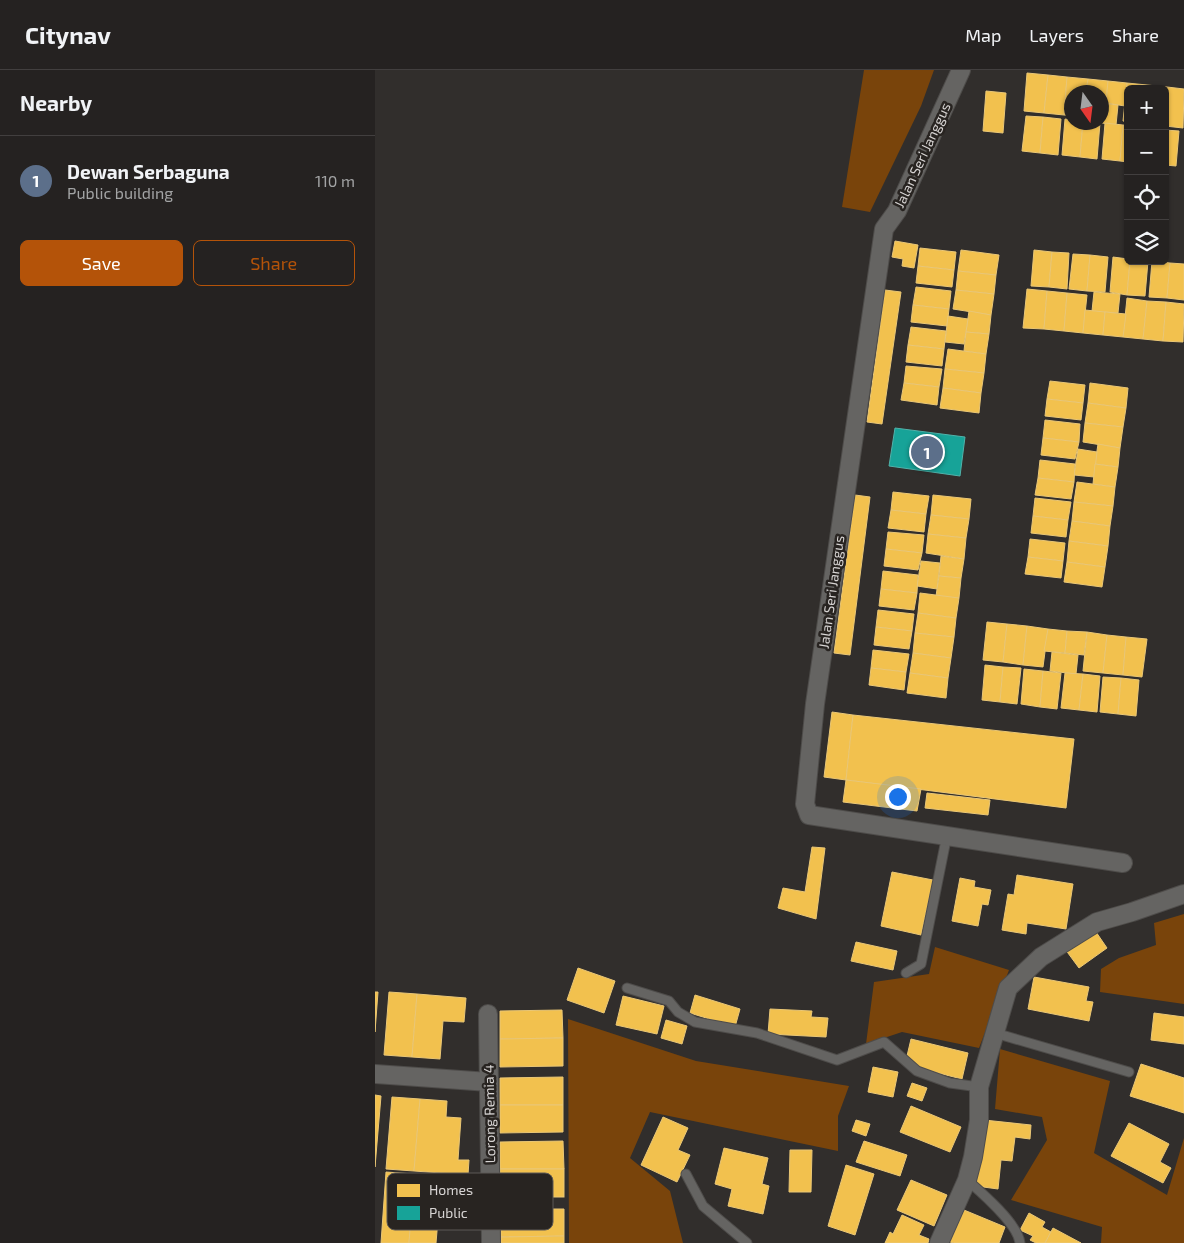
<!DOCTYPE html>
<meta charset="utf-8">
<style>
:root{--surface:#252221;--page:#312f2e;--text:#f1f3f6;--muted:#a3a4a5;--line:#423f3f;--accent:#b45309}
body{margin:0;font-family:"Exo 2",sans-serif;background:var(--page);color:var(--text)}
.controls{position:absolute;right:15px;top:15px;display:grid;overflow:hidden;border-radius:8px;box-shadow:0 1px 4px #0004}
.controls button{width:45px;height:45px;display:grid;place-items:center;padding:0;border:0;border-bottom:1px solid var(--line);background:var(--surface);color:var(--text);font:25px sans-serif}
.compass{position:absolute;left:689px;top:15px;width:45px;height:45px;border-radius:50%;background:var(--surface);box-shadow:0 1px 4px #0004;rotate:166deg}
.you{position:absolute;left:522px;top:726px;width:18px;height:18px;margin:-12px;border:4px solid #fff;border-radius:50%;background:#1a73e8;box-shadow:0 0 0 8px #1a73e833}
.badge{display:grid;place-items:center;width:32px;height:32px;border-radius:50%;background:var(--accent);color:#fff;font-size:16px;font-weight:700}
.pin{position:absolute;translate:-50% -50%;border:2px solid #fff;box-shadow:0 1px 5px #0006}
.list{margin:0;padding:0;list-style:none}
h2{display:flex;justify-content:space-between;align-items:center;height:65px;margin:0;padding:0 20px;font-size:21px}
h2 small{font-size:16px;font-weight:400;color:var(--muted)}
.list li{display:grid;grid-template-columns:32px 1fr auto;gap:15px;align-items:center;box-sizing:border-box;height:90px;padding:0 20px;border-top:1px solid var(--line)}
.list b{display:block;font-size:19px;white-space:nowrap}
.list p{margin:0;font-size:16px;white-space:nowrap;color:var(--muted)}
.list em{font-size:16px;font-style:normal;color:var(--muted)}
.actions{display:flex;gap:10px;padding:15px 20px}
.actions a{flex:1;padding:11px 0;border:1px solid var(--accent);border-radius:8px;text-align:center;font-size:18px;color:var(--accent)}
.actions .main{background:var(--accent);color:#fff}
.icon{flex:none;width:28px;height:28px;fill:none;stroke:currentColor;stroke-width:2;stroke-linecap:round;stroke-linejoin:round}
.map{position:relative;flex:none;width:809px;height:1173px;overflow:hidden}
header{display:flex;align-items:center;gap:30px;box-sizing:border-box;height:70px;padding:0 25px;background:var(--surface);border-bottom:1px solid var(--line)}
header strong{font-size:24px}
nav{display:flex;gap:28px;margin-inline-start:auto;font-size:18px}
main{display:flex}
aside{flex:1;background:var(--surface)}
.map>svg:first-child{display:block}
.green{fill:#79440b}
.homes{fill:#f2c14e;stroke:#eac776}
.public{fill:#17a398;stroke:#51b2aa}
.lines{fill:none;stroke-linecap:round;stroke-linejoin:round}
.service-casing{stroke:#4e4c4a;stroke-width:11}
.minor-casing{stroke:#4e4c4a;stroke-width:20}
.service{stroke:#656462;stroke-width:9}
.minor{stroke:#656462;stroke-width:18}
.labels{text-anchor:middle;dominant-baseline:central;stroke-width:5;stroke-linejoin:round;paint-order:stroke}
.street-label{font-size:14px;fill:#d7d4d3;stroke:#282421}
.key{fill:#282421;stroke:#5d5956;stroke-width:1}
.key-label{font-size:14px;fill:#d7d4d3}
</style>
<header>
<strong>Citynav</strong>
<nav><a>Map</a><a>Layers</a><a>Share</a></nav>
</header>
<main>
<aside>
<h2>Nearby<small></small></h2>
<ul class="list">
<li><span class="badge" style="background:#5c6f8a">1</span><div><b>Dewan Serbaguna</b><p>Public building</p></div><em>110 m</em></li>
</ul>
<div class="actions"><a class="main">Save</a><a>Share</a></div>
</aside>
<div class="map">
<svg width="809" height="1173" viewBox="0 0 809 1173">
<rect width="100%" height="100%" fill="#312e2c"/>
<g class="green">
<polygon points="489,0 559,0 546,36 495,142 467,137"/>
<polygon points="809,844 809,934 725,922 726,899 744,888 781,875 779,853"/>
<polygon points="560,877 634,900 604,978 527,962 491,974 499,912 554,904"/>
<polygon points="193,949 321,991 474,1016 463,1046 463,1081 275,1042 255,1088 295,1121 308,1173 194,1173"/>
<polygon points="625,979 735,1011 719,1083 792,1125 809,1068 809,1173 726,1173 727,1157 636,1130 672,1070 667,1047 620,1039"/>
</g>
<g class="homes">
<polygon points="652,3 673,5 669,43 649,41"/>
<polygon points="673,5 692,7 689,45 669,43"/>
<polygon points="692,7 713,9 711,22 696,22 696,46 689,45"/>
<polygon points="713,9 733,11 731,33 726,33 726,22 711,22"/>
<polygon points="733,11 752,13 750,36 731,33"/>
<polygon points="752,13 772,15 772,19 753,19 753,52 748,51"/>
<polygon points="772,15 792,17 790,33 790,19 772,19"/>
<polygon points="792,17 809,19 808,58 790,56"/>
<polygon points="611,21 631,23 628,63 608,61"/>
<polygon points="726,33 743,35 741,55 720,52 726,52"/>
<polygon points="651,46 668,47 665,83 647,81"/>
<polygon points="668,47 686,49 683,85 665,83"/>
<polygon points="690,49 696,50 696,52 708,52 705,87 687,85"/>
<polygon points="708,52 725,53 722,89 705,87"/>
<polygon points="730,53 748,55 745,91 727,89"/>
<polygon points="748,55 753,55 753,92 745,91"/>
<polygon points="790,60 804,61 801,96 790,95"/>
<polygon points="520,171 543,175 539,198 527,196 528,189 517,187"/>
<polygon points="545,178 581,182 579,200 543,196"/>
<polygon points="586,180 624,185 621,205 583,201"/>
<polygon points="659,180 677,182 674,217 656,216"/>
<polygon points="677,182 694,183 692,219 674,217"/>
<polygon points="698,184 715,185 712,221 694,219"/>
<polygon points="715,185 733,187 730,222 712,221"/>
<polygon points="738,187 753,189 753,191 755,191 752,225 735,222"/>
<polygon points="755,191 773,191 770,226 752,225"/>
<polygon points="777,191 795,193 792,228 774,227"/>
<polygon points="795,193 809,194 809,230 792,228"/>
<polygon points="543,196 579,200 577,217 541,213"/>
<polygon points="583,201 621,205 619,224 581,220"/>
<polygon points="541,217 576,221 574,239 538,235"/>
<polygon points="652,219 672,221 669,259 648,258"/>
<polygon points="510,220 526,222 507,354 492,352"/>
<polygon points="581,220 619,224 616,245 578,239"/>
<polygon points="672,221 692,223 689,261 669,259"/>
<polygon points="719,222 745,224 743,243 717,241"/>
<polygon points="692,223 712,225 708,263 689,261"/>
<polygon points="752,228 772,231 768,269 748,267"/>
<polygon points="772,231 791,232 788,271 768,269"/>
<polygon points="791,232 809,234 808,272 788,271"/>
<polygon points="538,235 574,239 572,256 536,252"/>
<polygon points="710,240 730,242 728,265 708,263"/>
<polygon points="594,241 616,245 614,264 591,262"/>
<polygon points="730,242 751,244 748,267 728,265"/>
<polygon points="573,246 593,249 589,274 570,272"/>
<polygon points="536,257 571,261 569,279 533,275"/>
<polygon points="591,262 614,264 611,284 589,281"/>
<polygon points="533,275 569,279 567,296 531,292"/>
<polygon points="573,279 611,284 609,303 570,299"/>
<polygon points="531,296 567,299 564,317 529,313"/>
<polygon points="570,299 609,303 606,323 568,318"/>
<polygon points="675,311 710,315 708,333 672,329"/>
<polygon points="529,313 564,317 562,335 526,330"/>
<polygon points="715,313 753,318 751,338 713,333"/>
<polygon points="568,318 606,323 604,343 565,338"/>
<polygon points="672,329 708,333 706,350 670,346"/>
<polygon points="713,333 751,338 748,357 710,353"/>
<polygon points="670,350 705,354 704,372 668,368"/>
<polygon points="710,353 748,357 745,378 708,372"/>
<polygon points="668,368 704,372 700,389 666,385"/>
<polygon points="723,374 745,378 743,397 720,394"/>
<polygon points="703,379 722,382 719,407 699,405"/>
<polygon points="665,390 700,394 699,412 663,408"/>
<polygon points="720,394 743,397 740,417 718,414"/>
<polygon points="663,408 699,412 696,429 660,425"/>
<polygon points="702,412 740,417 738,436 699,432"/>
<polygon points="518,422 554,426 551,444 516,440"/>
<polygon points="480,425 495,427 475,585 459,583"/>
<polygon points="558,425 596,429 594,449 556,445"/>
<polygon points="660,428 696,432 693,450 658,446"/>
<polygon points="699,432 738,436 735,456 697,451"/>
<polygon points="516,440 551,444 549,462 513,458"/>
<polygon points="556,445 594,449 591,468 553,464"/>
<polygon points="658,446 693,450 691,467 656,463"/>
<polygon points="697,451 735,456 733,476 694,471"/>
<polygon points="513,462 549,465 547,483 511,479"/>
<polygon points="553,464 591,468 589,489 551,483"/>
<polygon points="655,469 690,473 688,491 653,487"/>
<polygon points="694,471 733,476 730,497 692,492"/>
<polygon points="511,479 547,483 543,500 509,496"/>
<polygon points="566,486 589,489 586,508 564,506"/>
<polygon points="653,487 688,491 686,508 650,504"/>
<polygon points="546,491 565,493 562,519 542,516"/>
<polygon points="692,492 730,497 727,517 689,512"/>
<polygon points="508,501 543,505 542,523 506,519"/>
<polygon points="564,506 586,508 584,528 561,526"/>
<polygon points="506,519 542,523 539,540 504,536"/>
<polygon points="545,523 584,528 581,548 543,543"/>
<polygon points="503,540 539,544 537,561 501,557"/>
<polygon points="543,543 581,548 579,567 540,563"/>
<polygon points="612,552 632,554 628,592 608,590"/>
<polygon points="632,554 652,556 648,595 628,592"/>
<polygon points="652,556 673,559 668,597 648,595"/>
<polygon points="501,557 537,561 534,579 499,575"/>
<polygon points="673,559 692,561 690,583 669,581"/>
<polygon points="692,561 712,562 709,585 690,583"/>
<polygon points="712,562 732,565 728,603 708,601"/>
<polygon points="540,563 579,567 576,588 538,583"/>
<polygon points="732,565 751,567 748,605 728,603"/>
<polygon points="751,567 772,569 767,607 748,605"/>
<polygon points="498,580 534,584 531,602 496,598"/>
<polygon points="677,582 703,585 701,604 675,601"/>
<polygon points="538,583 576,588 573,608 535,603"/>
<polygon points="610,595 628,597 625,632 607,630"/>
<polygon points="628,597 646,598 642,634 625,632"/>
<polygon points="496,598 531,602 529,620 494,615"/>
<polygon points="649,599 668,601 665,637 646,634"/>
<polygon points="668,601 686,603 682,639 665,637"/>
<polygon points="535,603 573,608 571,628 532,623"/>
<polygon points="690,603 708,604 704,640 686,638"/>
<polygon points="708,604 725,606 722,642 704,640"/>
<polygon points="728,607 746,608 743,644 725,642"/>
<polygon points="746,608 764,610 761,646 743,644"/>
<polygon points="457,642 478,645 471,710 449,707"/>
<polygon points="478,645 699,669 691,738 471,710"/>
<polygon points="471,710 546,719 542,741 468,732"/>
<polygon points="552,723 615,730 613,745 550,738"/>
<polygon points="437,777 450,778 441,849 403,838 408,818 430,822"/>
<polygon points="517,802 558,810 546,865 506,856"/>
<polygon points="642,805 698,814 691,859 652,853 651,864 627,860 633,824 639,825"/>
<polygon points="585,808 600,811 599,817 616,820 613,835 607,834 603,856 577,851"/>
<polygon points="719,859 732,878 704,898 690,879"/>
<polygon points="481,872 522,881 518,900 476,891"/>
<polygon points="203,898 240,911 229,943 192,930"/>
<polygon points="659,907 714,917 711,931 718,932 714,951 653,939"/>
<polygon points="0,922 3,922 0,962"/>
<polygon points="14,922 42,924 37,987 9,985"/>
<polygon points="42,924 91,928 89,952 68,951 65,989 37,987"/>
<polygon points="320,925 365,939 360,957 315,943"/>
<polygon points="248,926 289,936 282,964 241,955"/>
<polygon points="395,939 437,941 436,947 453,948 451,967 393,964"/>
<polygon points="187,940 188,968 125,969 125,941"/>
<polygon points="779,943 809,947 809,974 776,970"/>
<polygon points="291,950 312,956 307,974 286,968"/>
<polygon points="188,968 188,996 125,997 125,969"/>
<polygon points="536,969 593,983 587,1009 543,998 532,986"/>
<polygon points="766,994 809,1008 809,1043 755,1026"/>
<polygon points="498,997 523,1002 518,1027 493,1022"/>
<polygon points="188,1007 188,1035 125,1035 125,1008"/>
<polygon points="537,1013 552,1018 547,1031 532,1026"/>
<polygon points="0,1025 6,1026 0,1097"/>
<polygon points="17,1027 45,1029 39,1101 11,1099"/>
<polygon points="45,1029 72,1031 71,1047 86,1048 83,1090 94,1090 93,1105 39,1101"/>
<polygon points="125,1035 188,1035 188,1062 125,1063"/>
<polygon points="536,1036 586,1057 575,1082 525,1062"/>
<polygon points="288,1047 313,1058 303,1080 315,1085 302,1112 266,1095"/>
<polygon points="481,1050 495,1054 491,1066 477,1061"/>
<polygon points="609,1050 656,1055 655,1069 640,1067 637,1091 626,1090 623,1119 601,1116"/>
<polygon points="754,1053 794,1074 785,1092 796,1098 788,1113 736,1086"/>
<polygon points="188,1071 189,1099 125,1099 125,1072"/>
<polygon points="489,1071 532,1085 525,1106 481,1092"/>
<polygon points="349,1078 393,1088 387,1114 394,1116 388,1144 353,1136 357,1119 340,1114"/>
<polygon points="415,1080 437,1080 436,1122 414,1122"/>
<polygon points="471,1095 499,1104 480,1165 453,1156"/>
<rect x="125" y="1099" width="64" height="28"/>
<polygon points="11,1102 39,1104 34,1173 6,1173"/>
<polygon points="39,1104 92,1108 90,1126 65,1125 61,1173 34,1173"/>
<polygon points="536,1110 572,1125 559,1156 522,1140"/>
<polygon points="126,1139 189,1139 189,1166 126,1167"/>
<polygon points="589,1140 630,1157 624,1173 579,1173 575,1172"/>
<polygon points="654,1143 670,1152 667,1157 676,1162 670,1173 661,1173 655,1170 658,1166 645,1160"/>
<polygon points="527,1145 549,1155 544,1165 554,1169 553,1173 510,1173 515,1162 518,1164"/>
<polygon points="678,1158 706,1173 670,1173"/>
<polygon points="189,1166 189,1173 126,1173 126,1167"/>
</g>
<polygon class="public" points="520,358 590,367 585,406 514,396"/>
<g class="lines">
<g class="service-casing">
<g id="service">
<polyline points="531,903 546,894 572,765"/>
<polyline points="252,918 294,931 303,942 320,952 382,963 462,990 509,972 542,1001 575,1013 604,1017"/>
<polyline points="620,963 754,1002"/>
<polyline points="311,1104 328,1136 372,1173"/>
<path d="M 592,1110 C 607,1123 643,1154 645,1173"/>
</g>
</g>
<g class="minor-casing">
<g id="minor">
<polyline points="586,0 522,141 509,159 440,634 430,734 434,745 748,793"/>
<polyline points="113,944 116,1173"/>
<polyline points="0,1004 114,1012"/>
<polyline points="564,1173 592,1110 598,1087 604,1050 604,1017 633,918 666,887 722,852 757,842 809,824"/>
</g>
</g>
<use href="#service" class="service"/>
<use href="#minor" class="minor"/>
</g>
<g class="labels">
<g class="street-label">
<text transform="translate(547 85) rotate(-65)">Jalan Seri Janggus</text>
<text transform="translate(456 522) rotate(-82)">Jalan Seri Janggus</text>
<text transform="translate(114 1044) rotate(-91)">Lorong Remia 4</text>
</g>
</g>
<rect x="12" y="1103" width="166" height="57" rx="8" class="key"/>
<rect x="22" y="1114" width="23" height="13" fill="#f2c14e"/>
<rect x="22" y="1136" width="23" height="14" fill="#17a398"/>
<g class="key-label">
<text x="54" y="1125">Homes</text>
<text x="54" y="1148">Public</text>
</g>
</svg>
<div class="controls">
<button>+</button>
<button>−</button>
<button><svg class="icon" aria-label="locate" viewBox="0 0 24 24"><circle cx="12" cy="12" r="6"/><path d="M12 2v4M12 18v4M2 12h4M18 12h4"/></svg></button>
<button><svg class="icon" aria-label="layers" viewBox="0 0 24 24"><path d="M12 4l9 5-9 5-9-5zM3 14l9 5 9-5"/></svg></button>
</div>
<svg class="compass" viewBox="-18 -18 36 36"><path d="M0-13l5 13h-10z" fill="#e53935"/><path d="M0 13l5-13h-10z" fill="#a3a4a5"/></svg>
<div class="you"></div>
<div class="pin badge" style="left:552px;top:382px;background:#5c6f8a">1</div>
</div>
</main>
